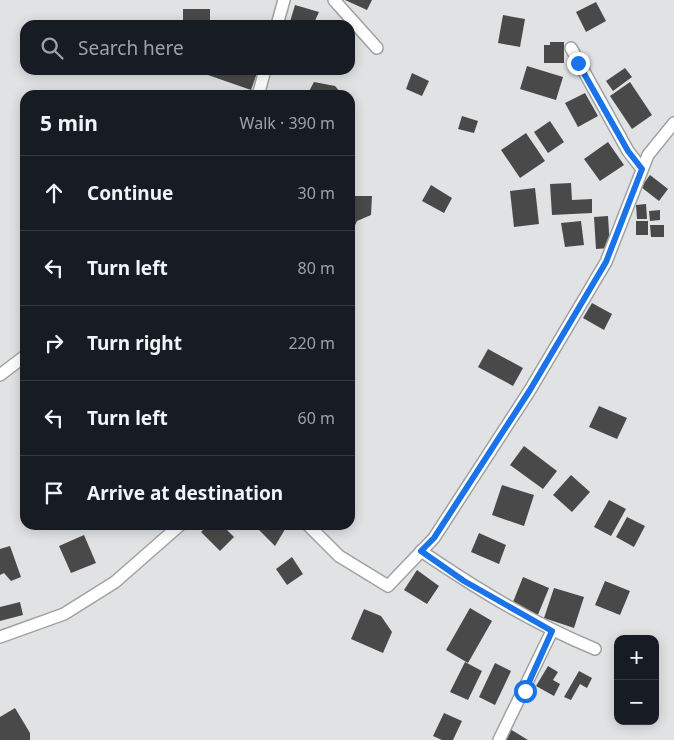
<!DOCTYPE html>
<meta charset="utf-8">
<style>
:root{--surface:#171b24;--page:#20242c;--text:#f1f3f6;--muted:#9ea1a6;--line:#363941}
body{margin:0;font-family:"Noto Sans",sans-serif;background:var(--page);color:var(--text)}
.controls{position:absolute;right:15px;bottom:15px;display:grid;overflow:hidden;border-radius:10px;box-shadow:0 2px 12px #0003}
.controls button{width:45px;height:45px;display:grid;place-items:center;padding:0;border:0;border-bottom:1px solid var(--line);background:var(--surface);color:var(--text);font:25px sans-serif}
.stop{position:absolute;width:15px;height:15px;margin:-11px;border:4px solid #1a73e8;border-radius:50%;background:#fff}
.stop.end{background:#1a73e8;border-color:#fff;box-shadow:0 1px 5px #0008}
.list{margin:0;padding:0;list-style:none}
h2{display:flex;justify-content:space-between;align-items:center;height:65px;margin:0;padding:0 20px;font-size:21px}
h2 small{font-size:16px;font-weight:400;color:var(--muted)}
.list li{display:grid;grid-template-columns:32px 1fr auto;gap:15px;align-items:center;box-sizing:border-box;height:75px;padding:0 20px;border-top:1px solid var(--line)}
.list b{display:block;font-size:19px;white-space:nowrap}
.list em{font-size:16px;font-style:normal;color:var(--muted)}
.icon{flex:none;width:28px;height:28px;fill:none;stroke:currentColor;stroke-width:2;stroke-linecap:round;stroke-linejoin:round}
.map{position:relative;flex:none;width:674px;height:740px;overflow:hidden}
.search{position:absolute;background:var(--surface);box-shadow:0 2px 12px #0003;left:20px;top:20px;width:335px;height:55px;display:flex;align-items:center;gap:12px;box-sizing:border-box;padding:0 18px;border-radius:15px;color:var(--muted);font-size:19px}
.panel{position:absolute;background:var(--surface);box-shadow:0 2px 12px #0003;left:20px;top:90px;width:335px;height:440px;border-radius:15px}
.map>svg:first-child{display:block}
.building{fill:#4a494a}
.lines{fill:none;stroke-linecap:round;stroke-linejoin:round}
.street-casing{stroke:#a0a1a3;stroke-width:14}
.street{stroke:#fff;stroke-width:11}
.route{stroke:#1a73e8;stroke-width:6}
</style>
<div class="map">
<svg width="674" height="740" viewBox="0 0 674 740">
<rect width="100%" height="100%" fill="#e0e2e4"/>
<g class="building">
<polygon points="345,0 372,0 367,10"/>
<polygon points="596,2 606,21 586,32 576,12"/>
<polygon points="295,5 319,12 313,25 289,25"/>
<rect x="183" y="9" width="27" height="16"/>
<polygon points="503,15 525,19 520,47 498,43"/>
<polygon points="550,42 564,42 564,63 544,63 544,45 550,45"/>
<polygon points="527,66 563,77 556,100 520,89"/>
<polygon points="625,68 632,77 613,91 606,81"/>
<polygon points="210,70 258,70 251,90 208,75"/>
<polygon points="412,73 429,81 422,96 406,89"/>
<polygon points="314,82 335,86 343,95 307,95"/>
<polygon points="630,82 652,115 632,129 610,96"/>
<polygon points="585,93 598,116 578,127 565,103"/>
<polygon points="462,116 478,121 474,133 458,129"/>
<polygon points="550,121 564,142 548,153 534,132"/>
<polygon points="526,133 545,161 520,178 501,150"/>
<polygon points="608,142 624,165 600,181 584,159"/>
<polygon points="650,175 668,189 659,201 641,187"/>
<polygon points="571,183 572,200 592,199 592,213 552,215 550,184"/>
<polygon points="431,185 452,198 444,213 422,201"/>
<polygon points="535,188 539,224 514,227 510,191"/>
<polygon points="350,196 372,196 371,215 357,221 350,236"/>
<polygon points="646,204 647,219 637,219 636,205"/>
<polygon points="660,210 660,220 650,221 649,211"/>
<polygon points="608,216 610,248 596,249 594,217"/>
<polygon points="581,221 584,245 565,247 561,223"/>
<rect x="636" y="221" width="12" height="14"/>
<polygon points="650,225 664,225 664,237 651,237"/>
<polygon points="592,303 612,314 604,330 583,318"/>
<polygon points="488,349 523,368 513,386 478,367"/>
<polygon points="599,406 627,418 617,439 589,427"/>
<polygon points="524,446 557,471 543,489 510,465"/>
<polygon points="571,475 590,492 572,512 553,495"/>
<polygon points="502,485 534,495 524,526 492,515"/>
<polygon points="609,500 626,509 611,536 594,527"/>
<polygon points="627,517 645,526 634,547 616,537"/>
<polygon points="208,525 222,525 234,537 220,551 201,532"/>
<polygon points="254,525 286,525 287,526 275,546"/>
<polygon points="479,533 506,545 499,564 471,552"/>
<polygon points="84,535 96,563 71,573 59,546"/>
<polygon points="10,546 21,577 11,581 4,573 0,575 0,549"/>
<polygon points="292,557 303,574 287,585 276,569"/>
<polygon points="417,570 439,586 427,604 404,590"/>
<polygon points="523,577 549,588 537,617 511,607"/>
<polygon points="605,581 630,591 620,615 595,605"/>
<polygon points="554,588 584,597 574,628 544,618"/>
<polygon points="20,602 23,615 0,621 0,607"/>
<polygon points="470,608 492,621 468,663 446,650"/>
<polygon points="364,609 381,616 392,632 383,653 351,639"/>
<polygon points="465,662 482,671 468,700 450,692"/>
<polygon points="495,663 511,671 495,705 479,697"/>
<polygon points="548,666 558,672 553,680 560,684 554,696 536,686"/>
<polygon points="579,671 592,678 587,688 580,684 571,700 564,697"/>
<polygon points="15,708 30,733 30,740 0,740 0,717"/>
<polygon points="444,713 462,721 453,740 442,740 433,736"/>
<polygon points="510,729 528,740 504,740"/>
</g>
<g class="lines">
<g class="street-casing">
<g id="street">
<polyline points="334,0 377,48"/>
<polyline points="277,25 284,0"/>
<polyline points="571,48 628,151 642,169"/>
<polyline points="259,92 265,70"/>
<polyline points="0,375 25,356"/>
<polyline points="308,525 339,556 388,586 434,538 530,390 606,262 648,155 674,123"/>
<path d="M 421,551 C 477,589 532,623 595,649"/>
<polyline points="0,637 64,614 115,582 180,525"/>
<polyline points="499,740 552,631"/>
</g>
</g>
<use href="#street" class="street"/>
</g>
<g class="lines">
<polyline class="route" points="525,691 552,631 464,581 421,551 434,538 530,390 606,262 642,169 628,151 578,63"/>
</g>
</svg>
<div class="controls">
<button>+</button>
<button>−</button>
</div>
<div class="stop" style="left:525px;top:691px"></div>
<div class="stop end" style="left:578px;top:63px"></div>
<div class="search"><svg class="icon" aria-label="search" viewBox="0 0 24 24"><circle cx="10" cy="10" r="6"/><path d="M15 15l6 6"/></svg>Search here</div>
<section class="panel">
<h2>5 min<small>Walk · 390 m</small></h2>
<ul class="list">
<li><svg class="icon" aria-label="ahead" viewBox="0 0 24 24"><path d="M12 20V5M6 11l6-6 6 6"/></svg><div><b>Continue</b></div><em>30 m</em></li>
<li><svg class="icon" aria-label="left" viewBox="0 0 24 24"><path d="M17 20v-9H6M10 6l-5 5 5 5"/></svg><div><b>Turn left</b></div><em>80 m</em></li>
<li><svg class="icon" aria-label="right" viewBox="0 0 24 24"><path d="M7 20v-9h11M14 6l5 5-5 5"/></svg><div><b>Turn right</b></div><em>220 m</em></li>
<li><svg class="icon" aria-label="left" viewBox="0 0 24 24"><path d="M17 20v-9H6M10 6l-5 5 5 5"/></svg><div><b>Turn left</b></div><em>60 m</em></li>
<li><svg class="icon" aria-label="arrive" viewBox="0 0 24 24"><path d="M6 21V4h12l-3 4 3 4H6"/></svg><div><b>Arrive at destination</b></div></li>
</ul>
</section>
</div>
